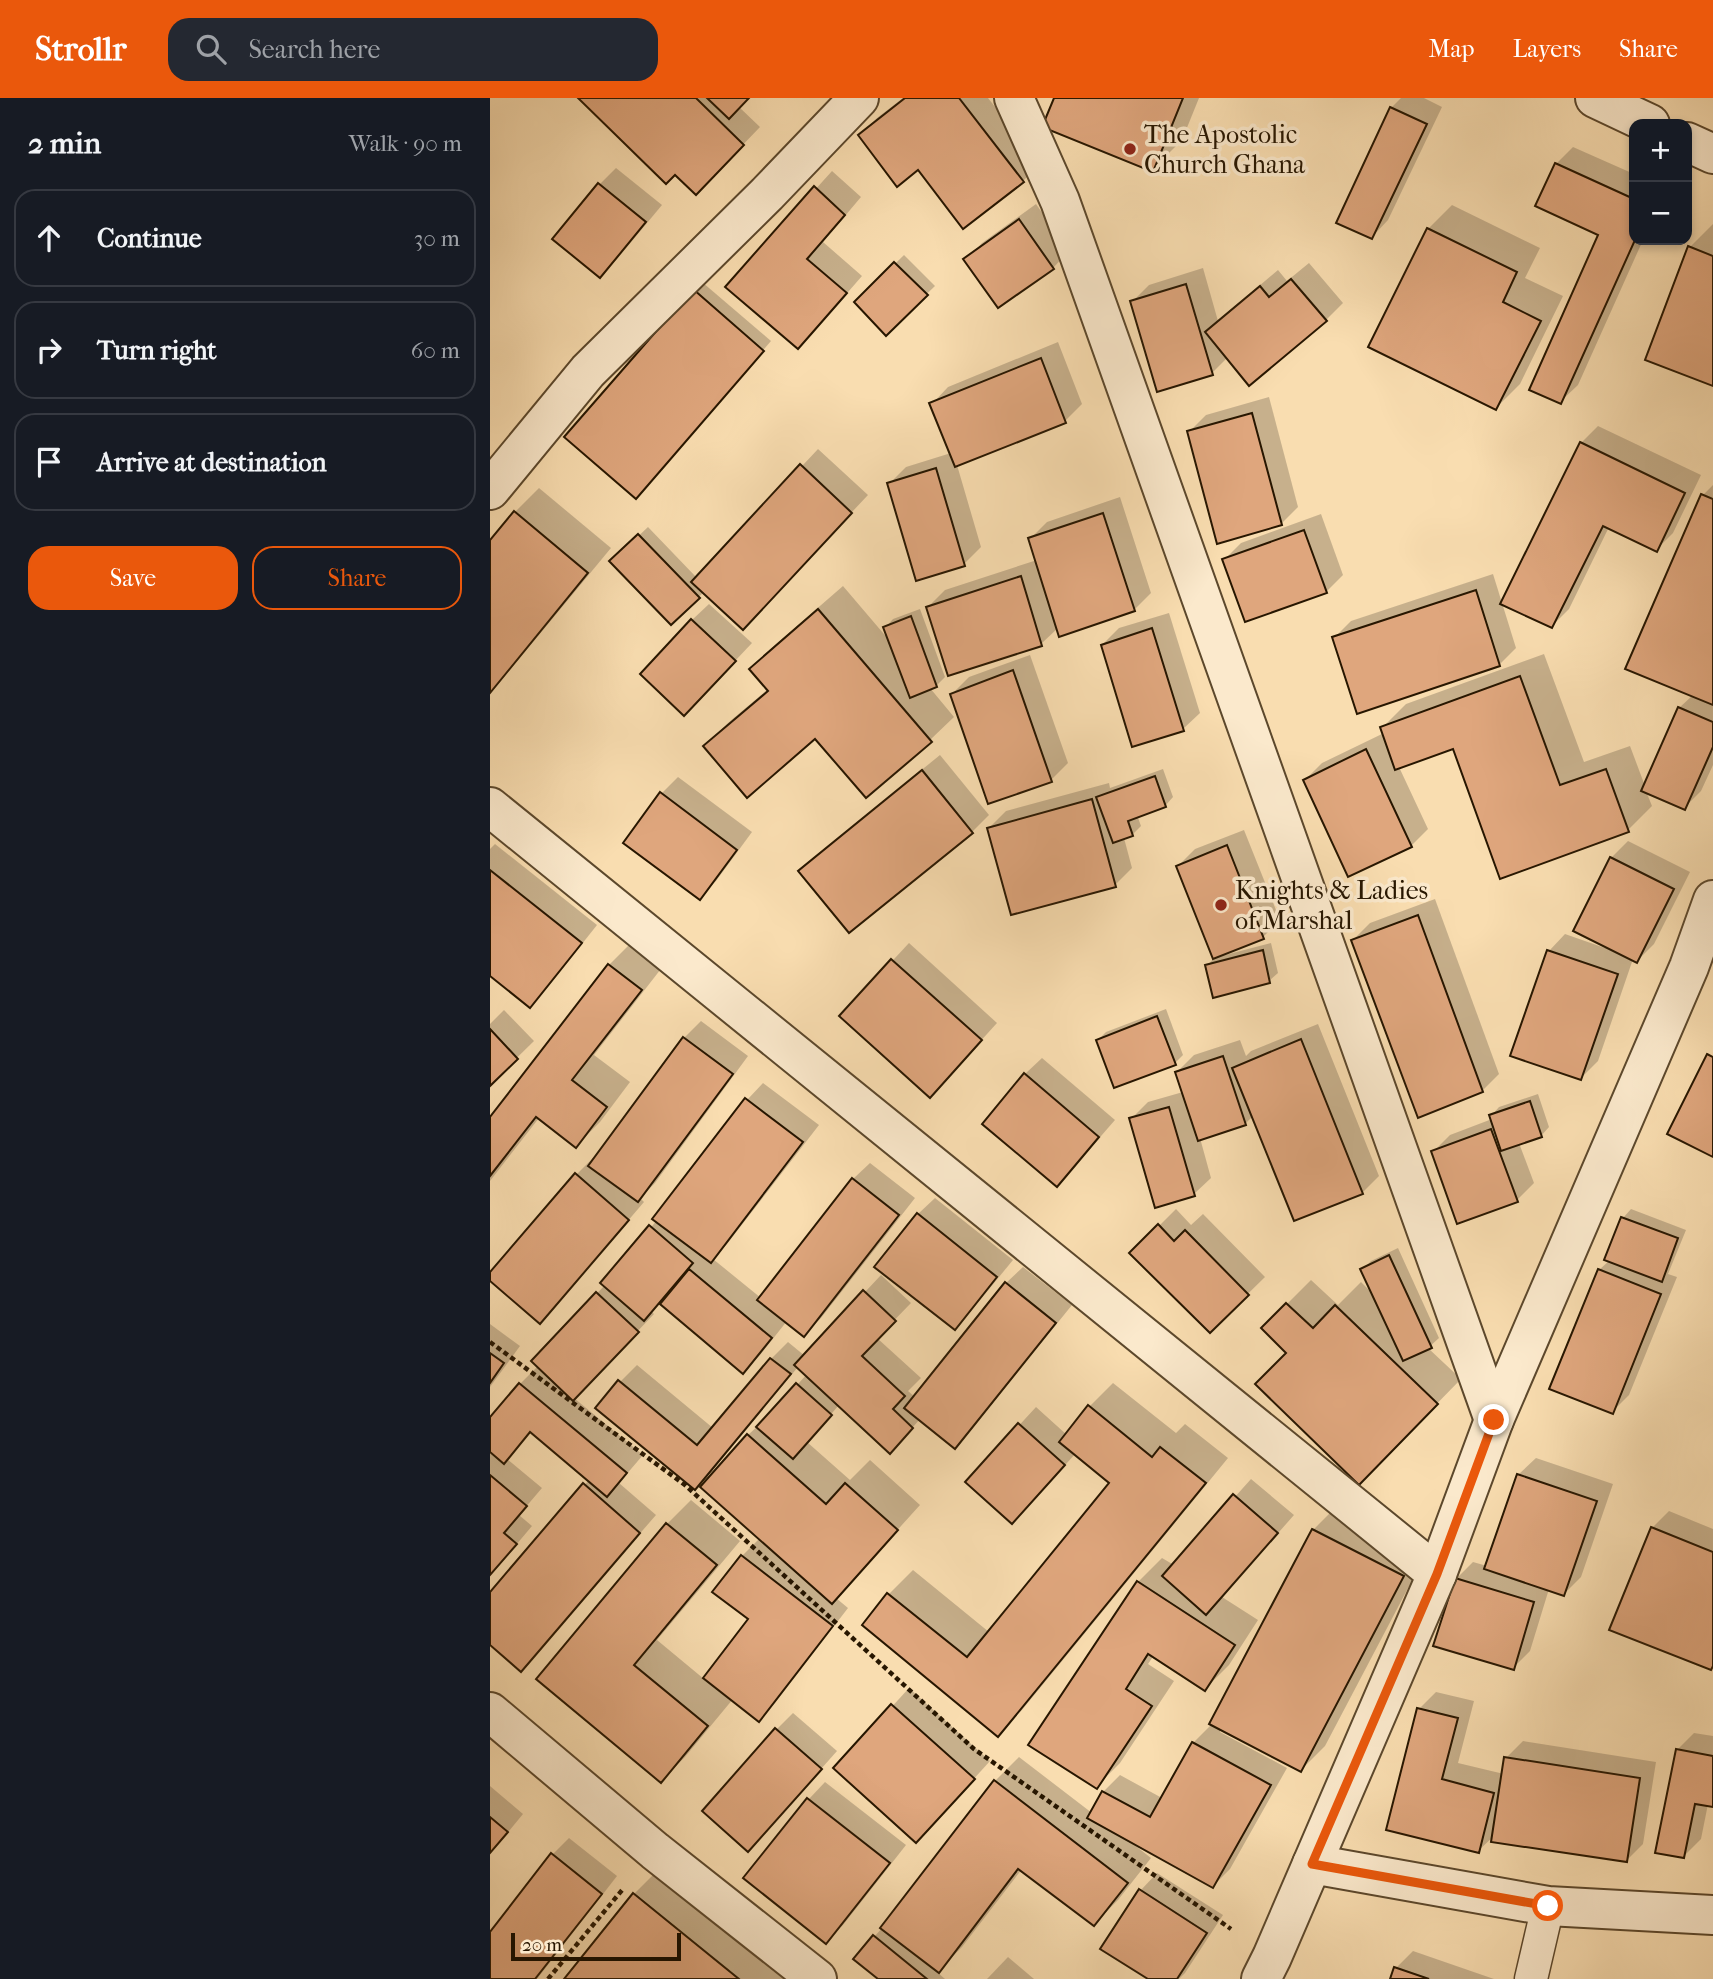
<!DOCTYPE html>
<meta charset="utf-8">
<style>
:root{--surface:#171b24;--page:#242831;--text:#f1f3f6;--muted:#9ea1a6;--line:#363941;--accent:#ea580c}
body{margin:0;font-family:"IM FELL French Canon",serif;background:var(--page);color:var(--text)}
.controls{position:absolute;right:21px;top:21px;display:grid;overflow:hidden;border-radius:14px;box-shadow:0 4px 10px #0003}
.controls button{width:63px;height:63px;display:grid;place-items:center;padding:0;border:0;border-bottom:2px solid var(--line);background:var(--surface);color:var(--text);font:35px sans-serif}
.scale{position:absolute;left:21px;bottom:18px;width:170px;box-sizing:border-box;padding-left:7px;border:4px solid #271600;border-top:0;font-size:19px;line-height:24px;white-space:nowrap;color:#271600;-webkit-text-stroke:5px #fbe9cc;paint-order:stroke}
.stop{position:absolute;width:21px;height:21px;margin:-16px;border:5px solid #ea580c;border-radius:50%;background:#fff}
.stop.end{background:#ea580c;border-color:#fff;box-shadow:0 2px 7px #0008}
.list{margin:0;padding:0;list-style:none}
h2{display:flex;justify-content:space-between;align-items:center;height:91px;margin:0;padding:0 28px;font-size:30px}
h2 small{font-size:23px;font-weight:400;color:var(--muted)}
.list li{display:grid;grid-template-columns:46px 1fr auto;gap:21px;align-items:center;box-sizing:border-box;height:98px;margin:0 14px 14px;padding:0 14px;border:2px solid var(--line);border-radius:21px}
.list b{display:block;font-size:26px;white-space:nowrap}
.list em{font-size:23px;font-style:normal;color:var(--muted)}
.actions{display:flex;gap:14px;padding:21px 28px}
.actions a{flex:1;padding:16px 0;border:2px solid var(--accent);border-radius:21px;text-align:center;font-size:24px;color:var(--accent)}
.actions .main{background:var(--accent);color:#fff}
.icon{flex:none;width:38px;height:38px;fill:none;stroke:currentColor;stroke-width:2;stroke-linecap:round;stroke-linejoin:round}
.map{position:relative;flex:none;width:1223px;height:1881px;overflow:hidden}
header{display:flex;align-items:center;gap:42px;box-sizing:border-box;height:98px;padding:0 35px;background:var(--accent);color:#fff}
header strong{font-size:33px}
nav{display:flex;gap:38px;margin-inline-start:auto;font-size:24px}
.search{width:490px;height:63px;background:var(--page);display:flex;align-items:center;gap:18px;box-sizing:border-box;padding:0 24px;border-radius:21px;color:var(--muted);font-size:26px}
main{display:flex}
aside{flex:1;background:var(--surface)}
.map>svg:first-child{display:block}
.shadow{fill:#0003}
.building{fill:#dfa67d;stroke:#271600;stroke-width:2}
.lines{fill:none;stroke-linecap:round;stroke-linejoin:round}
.service-casing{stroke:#5c482c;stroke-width:35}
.minor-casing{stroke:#5c482c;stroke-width:42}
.path{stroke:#271600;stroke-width:4.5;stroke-dasharray:5 3.5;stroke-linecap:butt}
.service{stroke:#fbe9cc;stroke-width:32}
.minor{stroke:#fbe9cc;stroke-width:38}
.route{stroke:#ea580c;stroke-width:9}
.poi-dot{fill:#8f2418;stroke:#fbe9cc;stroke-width:2.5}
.labels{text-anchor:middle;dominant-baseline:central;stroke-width:7;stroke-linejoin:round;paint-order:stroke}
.poi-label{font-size:26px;fill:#271600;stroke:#fbe9cc;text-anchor:start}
</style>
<header>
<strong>Strollr</strong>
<div class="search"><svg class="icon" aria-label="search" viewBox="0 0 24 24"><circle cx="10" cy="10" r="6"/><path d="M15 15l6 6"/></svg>Search here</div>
<nav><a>Map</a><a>Layers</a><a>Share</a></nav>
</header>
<main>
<aside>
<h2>2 min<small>Walk · 90 m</small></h2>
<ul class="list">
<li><svg class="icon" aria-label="ahead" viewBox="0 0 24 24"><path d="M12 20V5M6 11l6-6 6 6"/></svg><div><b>Continue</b></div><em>30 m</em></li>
<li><svg class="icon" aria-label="right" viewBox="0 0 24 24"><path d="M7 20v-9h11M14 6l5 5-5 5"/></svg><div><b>Turn right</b></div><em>60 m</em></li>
<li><svg class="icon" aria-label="arrive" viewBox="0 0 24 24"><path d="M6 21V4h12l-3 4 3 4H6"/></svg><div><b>Arrive at destination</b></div></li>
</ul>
<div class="actions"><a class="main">Save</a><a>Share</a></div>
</aside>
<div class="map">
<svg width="1223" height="1881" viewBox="0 0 1223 1881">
<rect width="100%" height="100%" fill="#f9ddb0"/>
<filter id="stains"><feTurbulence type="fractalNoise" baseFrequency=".00286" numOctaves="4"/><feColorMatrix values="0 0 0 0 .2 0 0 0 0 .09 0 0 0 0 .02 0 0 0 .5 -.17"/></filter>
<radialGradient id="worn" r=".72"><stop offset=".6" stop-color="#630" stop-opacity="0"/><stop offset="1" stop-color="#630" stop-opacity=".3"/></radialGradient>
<g class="shadow">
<polygon points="91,0 256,0 248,8 270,29 223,78 185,74"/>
<polygon points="413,0 498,0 550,66 533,83 428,70 370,37 387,20"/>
<polygon points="566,0 709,0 692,42 662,72"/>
<polygon points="911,0 934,0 952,9 898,122 882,139 848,124 901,10"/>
<polygon points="1083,49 1144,76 1144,142 1153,142 1088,287 1071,303 1111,136 1066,66"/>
<polygon points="126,70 172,107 127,161 110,178 109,87"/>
<polygon points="342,73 371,99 333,144 372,178 325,232 238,188"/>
<polygon points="546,106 579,153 563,170 476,162 492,145"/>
<polygon points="962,107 1050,150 1035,180 1073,198 1030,286 1006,310 938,131"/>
<polygon points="1223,126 1223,286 1200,149"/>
<polygon points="414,157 445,188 396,235 366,204"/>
<polygon points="819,165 853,205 836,222 738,259 722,275 642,204 659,187 713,170 728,223 788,172 797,183"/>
<polygon points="212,184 281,243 155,390 77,338"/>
<polygon points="568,244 592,306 575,323 467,367 491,449 474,466 399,386 416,369 461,355 442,306 458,289"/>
<polygon points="779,299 808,409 791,426 699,334 716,317"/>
<polygon points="1108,328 1211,377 1183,435 1166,452 1119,429 1079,511 1062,528 1091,345"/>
<polygon points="328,351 378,397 269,513 214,494 181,525 122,463 158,429 207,480"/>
<polygon points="1223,387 1223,667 1211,693 1194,710 1156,693 1162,708 1138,732 964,649 909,669 938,731 921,748 815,682 832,665 894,635 892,630 916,606 1054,556 1094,664 1140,648 1155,688 1189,610 1203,597 1213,397"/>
<polygon points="49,390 121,450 0,596 0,445 25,414"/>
<polygon points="630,399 661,495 644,512 568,530 551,546 438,509 455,492 547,462 540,441 557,424"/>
<polygon points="831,416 853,477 836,494 734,462 751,445"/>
<polygon points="1003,476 1026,550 1009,567 844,540 861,523"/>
<polygon points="353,488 399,542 395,530 403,521 430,511 455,579 446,588 440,590 464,619 440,642 326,639 215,648 239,624 278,591 261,571 285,547"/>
<polygon points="219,506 262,545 211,599 202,522"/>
<polygon points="679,515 710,615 693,631 612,547 629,530"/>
<polygon points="540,557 578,665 561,682 462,596 479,579"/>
<polygon points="450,657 499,717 482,734 310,773 327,757"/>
<polygon points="673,671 683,699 675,708 647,717 651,728 642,737 634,740 642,770 625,787 499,730 516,713 619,685 620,690"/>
<polygon points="188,679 262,734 226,783 209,800 171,696"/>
<polygon points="754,732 790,822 773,839 734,854 735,857 781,845 788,875 779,883 717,868 724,860 688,768 705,751"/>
<polygon points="1138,743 1200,774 1164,846 1147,863 1143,861 1108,963 1091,980 1059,853 1075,836 1115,850 1121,760"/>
<polygon points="5,746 107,827 57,890 40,907 0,875 0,751"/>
<polygon points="945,801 1009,976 992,993 863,842 880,825"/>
<polygon points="143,843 174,867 104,957 140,984 110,1024 86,1048 49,1020 0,1083 0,1021 119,867"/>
<polygon points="419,845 507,925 456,981 351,918"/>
<polygon points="676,911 693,957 685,965 608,942 616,934"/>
<polygon points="14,912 44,943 0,986 0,926"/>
<polygon points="211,923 258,958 165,1085 150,1100 154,1104 66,1207 0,1180 0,1177 86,1077 103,1060 105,1062 194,940"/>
<polygon points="828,926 889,1078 872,1095 763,1018 755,1026 710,1040 721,1080 704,1096 641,1021 658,1004 693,994 687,974 704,957 750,942 756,958 761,953"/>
<polygon points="552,960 625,1022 584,1069 567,1086 535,976"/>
<polygon points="273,985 329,1027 237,1146 223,1161 271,1200 363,1081 380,1065 425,1100 331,1220 314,1237 297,1223 270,1257 253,1274 170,1204 161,1213 164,1216 84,1300 153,1357 129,1385 166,1417 47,1554 0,1545 0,1497 99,1382 42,1333 17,1361 52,1390 29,1417 42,1428 0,1478 0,1322 30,1286 48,1268 43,1263 115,1187 167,1122 257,1002"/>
<polygon points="1048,996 1059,1029 1051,1038 1029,1045 1044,1085 1027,1102 943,1054 960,1037 1002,1021 1001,1018 1009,1009"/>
<polygon points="445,1100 523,1162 481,1213 465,1230 428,1116"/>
<polygon points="686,1111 701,1127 713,1116 775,1179 720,1233 642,1155"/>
<polygon points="1141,1111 1196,1132 1178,1176 1187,1179 1139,1297 1122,1314 1109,1172 1120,1162 1133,1120"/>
<polygon points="908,1150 949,1240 938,1250 971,1281 893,1361 798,1255 773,1230 821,1182 848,1207 871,1184 884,1197 872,1172 881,1163"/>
<polygon points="533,1169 582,1207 481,1332 464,1348 430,1321 416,1337 349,1307 317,1344 360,1382 380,1362 430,1407 346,1500 358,1510 285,1605 268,1621 243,1601 195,1659 171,1683 48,1581 177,1426 201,1402 250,1443 167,1542 214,1581 261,1521 225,1494 252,1458 270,1440 212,1389 258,1337 283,1314 317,1276 308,1269 221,1373 205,1390 130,1284 147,1267 223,1330 281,1261 298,1244 315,1258 391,1177 421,1205 387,1240 431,1280 418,1293 425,1299 516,1185"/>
<polygon points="0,1226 30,1248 0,1289"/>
<polygon points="623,1285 686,1335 695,1326 738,1360 532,1612 508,1636 374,1526 399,1496 423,1472 499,1534 621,1385 586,1355 539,1407 477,1384 546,1309 577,1337 600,1308"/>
<polygon points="1046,1360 1123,1386 1091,1479 1074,1496 1059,1491 1040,1553 1023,1570 966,1481 983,1464 997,1468 1029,1376"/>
<polygon points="761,1381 804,1417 732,1499 768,1522 739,1567 715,1591 664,1557 658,1566 684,1583 630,1665 606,1689 541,1647 648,1484 672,1460 684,1467"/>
<polygon points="847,1408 937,1454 835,1648 811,1672 731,1631 730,1634 797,1670 740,1771 723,1788 643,1743 642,1745 661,1760 628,1802 604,1826 532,1771 472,1849 447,1874 455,1881 391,1881 384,1839 393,1829 505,1683 529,1659 602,1715 613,1694 630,1677 672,1700 703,1645 722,1626 823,1432"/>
<polygon points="1179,1413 1223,1431 1223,1568 1221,1570 1162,1430"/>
<polygon points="419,1590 500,1663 443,1726 346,1670"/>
<polygon points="946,1594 984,1603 968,1665 1014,1676 1016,1660 1033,1643 1166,1664 1153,1746 1136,1763 1004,1738 988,1753 898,1731 929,1611"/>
<polygon points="303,1615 347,1653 275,1734 286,1632"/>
<polygon points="1204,1635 1223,1638 1223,1707 1218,1706 1211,1741 1194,1758 1187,1652"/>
<polygon points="335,1684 416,1747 353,1827 336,1843 256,1780 319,1701"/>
<polygon points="0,1688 33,1716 0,1756"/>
<polygon points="79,1740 127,1778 47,1881 0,1881 0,1836 62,1757"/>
<polygon points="168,1772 303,1881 76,1881 144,1796"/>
<polygon points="667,1775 733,1817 695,1875 689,1881 661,1881 651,1792"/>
<polygon points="923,1853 1004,1881 902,1881 906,1870"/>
<polygon points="518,1859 544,1881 497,1881"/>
</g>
<g class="building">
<polygon points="88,0 206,0 254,47 206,97 185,77 176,86"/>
<polygon points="217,0 259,0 239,21"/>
<polygon points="415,0 469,0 534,84 473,131 428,72 407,89 368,37"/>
<polygon points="564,0 693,0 663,74 552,29"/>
<polygon points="900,9 937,26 882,141 846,125"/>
<polygon points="1065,65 1144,101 1145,142 1071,306 1039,292 1108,137 1045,108"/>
<polygon points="108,85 156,124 110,180 62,141"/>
<polygon points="324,88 355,117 317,161 357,195 308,251 235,189"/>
<polygon points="529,121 564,171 508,210 473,161"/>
<polygon points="937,130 1027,174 1013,204 1051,223 1006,312 878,249"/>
<polygon points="1198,148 1223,158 1223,288 1155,262"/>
<polygon points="404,164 438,197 396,238 364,204"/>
<polygon points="801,181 837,223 759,288 715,234 770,188 779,199"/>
<polygon points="696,186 723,277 667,294 640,203"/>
<polygon points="203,191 274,253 146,401 74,339"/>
<polygon points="551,260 576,325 465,369 439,305"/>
<polygon points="762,315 792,427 727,446 697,333"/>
<polygon points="1090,344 1195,395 1167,454 1113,428 1062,530 1010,506"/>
<polygon points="310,366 362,415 253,532 201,484"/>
<polygon points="446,370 475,468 426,483 397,385"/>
<polygon points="1211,396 1223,401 1223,607 1135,571"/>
<polygon points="24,413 98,475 0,595 0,442"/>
<polygon points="613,415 645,513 569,539 538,440"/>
<polygon points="814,432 837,495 755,524 732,461"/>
<polygon points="148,436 210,500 181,527 119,463"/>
<polygon points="531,478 552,548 458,578 436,509"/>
<polygon points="986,492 1010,568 867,616 842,539"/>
<polygon points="328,511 442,644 376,700 325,641 257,700 213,648 278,593 259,571"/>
<polygon points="421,518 447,589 420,600 393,529"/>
<polygon points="201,521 246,563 194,618 150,576"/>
<polygon points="662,530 694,633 642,649 611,547"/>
<polygon points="523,572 562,684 498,706 460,596"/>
<polygon points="1030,578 1070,687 1116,671 1139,734 1010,781 963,651 905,672 890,629"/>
<polygon points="1188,609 1223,624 1223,649 1195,712 1151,693"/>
<polygon points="876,651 922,749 858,779 813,682"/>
<polygon points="432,672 483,735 359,835 308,773"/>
<polygon points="665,678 676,709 638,723 643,738 623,745 606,699"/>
<polygon points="170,694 247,752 210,802 133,745"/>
<polygon points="602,701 626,789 521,817 497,730"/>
<polygon points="737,747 774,841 723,861 686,768"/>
<polygon points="1120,759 1184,791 1147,865 1083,833"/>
<polygon points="0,772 92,845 40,910 0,878"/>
<polygon points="928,817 993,994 928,1020 861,842"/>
<polygon points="773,852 780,885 723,900 715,867"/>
<polygon points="1057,852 1128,876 1091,982 1020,958"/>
<polygon points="401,861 492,942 440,1000 349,918"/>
<polygon points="118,866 152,892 82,982 117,1009 86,1050 46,1019 0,1078 0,1019"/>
<polygon points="667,918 686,967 624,990 606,942"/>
<polygon points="0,931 28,961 0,988"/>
<polygon points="193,939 243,976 148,1104 98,1068"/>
<polygon points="811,941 873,1096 804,1123 742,970"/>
<polygon points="1217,956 1223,959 1223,1059 1177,1036"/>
<polygon points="733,958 756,1027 708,1043 685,974"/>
<polygon points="534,975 609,1039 567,1089 492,1026"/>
<polygon points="255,1000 313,1044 221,1165 162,1121"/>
<polygon points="1040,1003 1052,1039 1011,1053 999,1017"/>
<polygon points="679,1009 705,1098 665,1110 639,1020"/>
<polygon points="1001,1031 1028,1104 967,1126 941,1053"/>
<polygon points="85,1075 139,1122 50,1226 0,1183 0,1174"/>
<polygon points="362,1080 409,1117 314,1239 267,1202"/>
<polygon points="427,1115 507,1179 465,1232 384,1169"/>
<polygon points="1131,1119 1188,1140 1172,1184 1114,1162"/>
<polygon points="668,1126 684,1143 695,1132 759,1197 720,1235 639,1155"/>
<polygon points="159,1127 203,1165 154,1223 110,1185"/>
<polygon points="899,1157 942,1250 913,1263 870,1171"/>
<polygon points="199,1171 282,1240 253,1276 170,1206"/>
<polygon points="1108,1171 1171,1196 1123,1316 1059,1291"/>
<polygon points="515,1184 566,1225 465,1351 414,1310"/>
<polygon points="373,1192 406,1223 372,1258 415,1298 403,1311 423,1330 400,1356 304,1267"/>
<polygon points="106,1194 149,1234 83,1303 41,1263"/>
<polygon points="796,1205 823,1230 845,1207 948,1306 869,1387 765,1286 796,1255 771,1230"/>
<polygon points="0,1255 14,1265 0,1285"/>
<polygon points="280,1260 301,1276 205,1392 105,1310 128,1282 207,1347"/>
<polygon points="29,1285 137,1375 117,1399 40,1334 14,1366 0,1354 0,1319"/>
<polygon points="306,1285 342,1317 303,1361 266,1329"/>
<polygon points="598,1307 662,1359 670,1349 716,1385 508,1639 372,1527 397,1495 477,1559 619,1385 569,1344"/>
<polygon points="528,1325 575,1367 522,1426 475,1384"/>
<polygon points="257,1336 336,1406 355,1385 408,1432 342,1506 210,1389"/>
<polygon points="1027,1376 1107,1403 1074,1498 994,1471"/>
<polygon points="0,1377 37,1408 14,1435 27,1446 0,1477"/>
<polygon points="93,1385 150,1435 31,1574 0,1547 0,1494"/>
<polygon points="743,1396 788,1435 716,1517 672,1478"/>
<polygon points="176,1425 227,1467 144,1567 218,1628 171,1685 46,1581"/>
<polygon points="1161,1429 1223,1454 1223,1568 1221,1572 1119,1532"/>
<polygon points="822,1431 914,1478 811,1674 719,1626"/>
<polygon points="251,1457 343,1528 269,1624 213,1580 258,1521 222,1494"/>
<polygon points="965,1480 1044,1504 1024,1572 943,1548"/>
<polygon points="647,1483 745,1547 715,1593 658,1556 636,1591 662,1608 607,1691 538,1647"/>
<polygon points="401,1606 485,1681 426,1745 343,1670"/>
<polygon points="927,1610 968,1620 952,1681 1004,1695 989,1755 896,1732"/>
<polygon points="285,1630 332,1671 258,1754 212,1713"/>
<polygon points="702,1644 781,1687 723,1790 597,1720 612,1693 660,1719"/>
<polygon points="1186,1651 1223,1658 1223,1709 1205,1706 1194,1760 1165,1755"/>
<polygon points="1014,1659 1150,1680 1137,1764 1001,1744"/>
<polygon points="504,1682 638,1785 604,1828 528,1771 449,1875 390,1830"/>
<polygon points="317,1700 400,1765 336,1846 253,1780"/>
<polygon points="0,1719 18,1734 0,1755"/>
<polygon points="61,1755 112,1796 45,1881 0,1881 0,1834"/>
<polygon points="649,1791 717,1835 687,1881 658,1881 610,1851"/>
<polygon points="143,1795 249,1881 74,1881"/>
<polygon points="383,1837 437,1881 388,1881 363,1861"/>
<polygon points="904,1869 939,1881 900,1881"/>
</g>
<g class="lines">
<g class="service-casing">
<polyline id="service" points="1041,1881 1058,1808"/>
</g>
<g class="minor-casing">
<g id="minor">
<polyline points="524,0 570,103 1004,1322"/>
<polyline points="1105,0 1160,26"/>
<polyline points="1197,44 1223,56"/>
<polyline points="0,392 98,273 277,96 369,0"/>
<polyline points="0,709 947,1476"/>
<polyline points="0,1614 165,1753 327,1881"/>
<polyline points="822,1766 1058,1808 1223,1817"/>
<polyline points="771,1881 782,1859 947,1476 1004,1322 1199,869 1223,802"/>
</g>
</g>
<g class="path">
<polyline points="0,1244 195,1387 484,1651 741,1831"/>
<polyline points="58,1881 133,1791"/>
</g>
<use href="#service" class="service"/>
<use href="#minor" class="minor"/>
</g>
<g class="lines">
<polyline class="route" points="1004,1322 947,1476 822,1766 1058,1808"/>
</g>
<g class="poi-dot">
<circle cx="640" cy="51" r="7"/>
<circle cx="731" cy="807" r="7"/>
</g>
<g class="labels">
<g class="poi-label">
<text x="654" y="36">The Apostolic<tspan x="654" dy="30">Church Ghana</tspan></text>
<text x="745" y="792">Knights &amp; Ladies<tspan x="745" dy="30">of Marshal</tspan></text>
</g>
</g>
<rect width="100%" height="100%" filter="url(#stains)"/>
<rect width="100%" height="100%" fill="url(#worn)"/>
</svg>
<div class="controls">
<button>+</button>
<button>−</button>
</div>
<div class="scale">20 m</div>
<div class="stop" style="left:1058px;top:1808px"></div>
<div class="stop end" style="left:1004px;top:1322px"></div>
</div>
</main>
